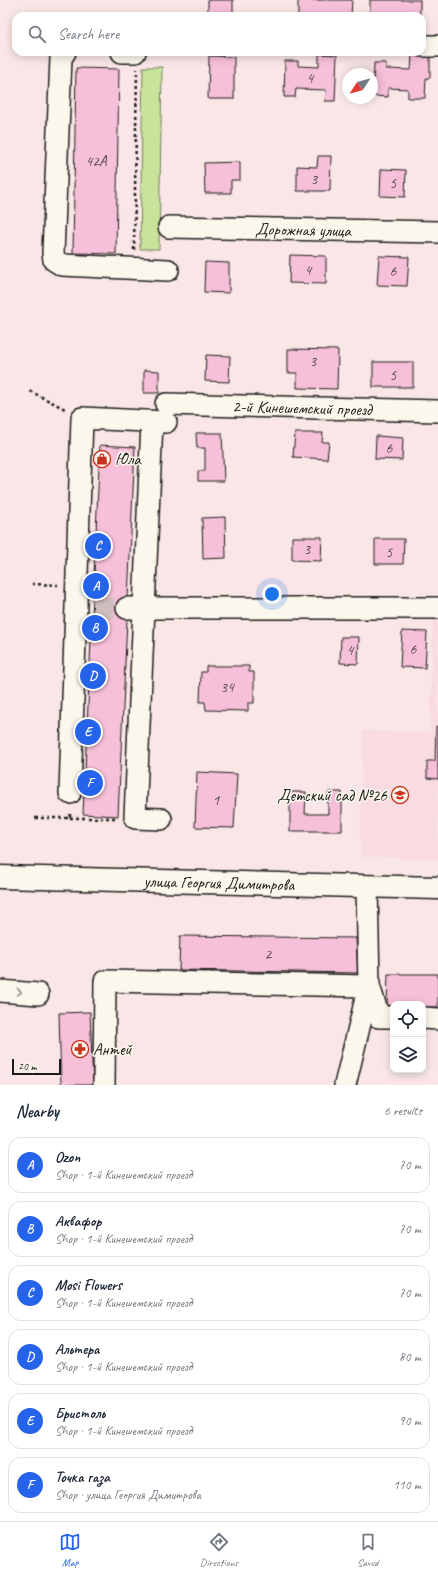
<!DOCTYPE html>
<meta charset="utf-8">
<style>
:root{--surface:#fff;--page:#f6f6f7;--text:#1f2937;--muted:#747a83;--line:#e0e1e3;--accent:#2563eb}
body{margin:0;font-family:Caveat,sans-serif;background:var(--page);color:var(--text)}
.controls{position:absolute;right:12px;bottom:12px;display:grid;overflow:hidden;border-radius:8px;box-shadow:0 2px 10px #0003}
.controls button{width:36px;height:36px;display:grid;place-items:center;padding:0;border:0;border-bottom:1px solid var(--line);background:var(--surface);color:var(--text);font:20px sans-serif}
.compass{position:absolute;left:342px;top:68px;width:36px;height:36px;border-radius:50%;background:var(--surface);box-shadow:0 2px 10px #0003;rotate:234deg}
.scale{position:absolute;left:12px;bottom:10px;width:49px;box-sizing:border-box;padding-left:4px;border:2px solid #1c1c1c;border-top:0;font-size:11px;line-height:14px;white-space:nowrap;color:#1c1c1c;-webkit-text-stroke:3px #fbf7ec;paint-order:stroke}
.you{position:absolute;left:272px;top:594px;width:14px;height:14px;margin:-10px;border:3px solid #fff;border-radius:50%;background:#1a73e8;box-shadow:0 0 0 6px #1a73e833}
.badge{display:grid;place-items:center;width:26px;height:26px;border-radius:50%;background:var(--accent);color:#fff;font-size:13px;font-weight:700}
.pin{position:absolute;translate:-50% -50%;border:2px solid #fff;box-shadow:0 1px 4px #0006}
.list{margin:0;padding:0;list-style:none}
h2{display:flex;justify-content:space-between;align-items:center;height:52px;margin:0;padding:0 16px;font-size:17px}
h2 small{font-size:13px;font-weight:400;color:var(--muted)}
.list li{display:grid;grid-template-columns:26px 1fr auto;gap:12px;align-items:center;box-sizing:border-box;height:56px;margin:0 8px 8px;padding:0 8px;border:1px solid var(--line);border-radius:12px}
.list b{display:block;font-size:15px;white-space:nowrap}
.list p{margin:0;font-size:13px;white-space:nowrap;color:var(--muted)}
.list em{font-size:13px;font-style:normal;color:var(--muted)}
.icon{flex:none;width:22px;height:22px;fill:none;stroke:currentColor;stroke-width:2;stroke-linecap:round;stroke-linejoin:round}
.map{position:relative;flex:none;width:438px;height:1085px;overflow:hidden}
.search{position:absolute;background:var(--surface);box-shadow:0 2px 10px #0003;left:12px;right:12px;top:12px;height:44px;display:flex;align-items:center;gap:10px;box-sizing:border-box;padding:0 14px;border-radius:12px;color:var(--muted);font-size:15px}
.sheet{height:436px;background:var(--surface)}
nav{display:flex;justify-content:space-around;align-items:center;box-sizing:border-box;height:56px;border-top:1px solid var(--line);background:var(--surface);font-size:11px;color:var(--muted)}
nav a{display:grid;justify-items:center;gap:2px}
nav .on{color:var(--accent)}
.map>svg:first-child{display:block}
.built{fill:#f9dbe2}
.green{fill:#c9e49a;stroke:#72805b}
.building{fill:#f7c0d9;stroke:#1c1c1c}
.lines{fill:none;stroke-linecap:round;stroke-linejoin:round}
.minor-tunnel{stroke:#cebebe;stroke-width:21;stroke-dasharray:21 10;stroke-linecap:butt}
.minor-casing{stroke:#1c1c1c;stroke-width:24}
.major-casing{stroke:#1c1c1c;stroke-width:25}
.path{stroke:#1c1c1c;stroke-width:2.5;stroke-dasharray:3 3;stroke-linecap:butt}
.minor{stroke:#fbf7ec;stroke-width:21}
.major{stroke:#fbf7ec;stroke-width:22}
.oneway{stroke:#97948e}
.labels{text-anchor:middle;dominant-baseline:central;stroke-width:3;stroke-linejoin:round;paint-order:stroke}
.number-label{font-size:15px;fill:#53454b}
.street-label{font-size:17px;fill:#1c1c1c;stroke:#fbf7ec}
.poi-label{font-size:17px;fill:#1c1c1c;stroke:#fbf7ec;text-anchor:start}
</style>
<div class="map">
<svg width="438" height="1085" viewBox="0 0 438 1085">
<rect width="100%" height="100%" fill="#fae6e6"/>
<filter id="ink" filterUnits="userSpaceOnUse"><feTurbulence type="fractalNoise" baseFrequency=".025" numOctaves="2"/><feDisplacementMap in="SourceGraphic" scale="8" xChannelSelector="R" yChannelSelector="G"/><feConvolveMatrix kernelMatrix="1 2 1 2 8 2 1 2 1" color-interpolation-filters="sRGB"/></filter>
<g filter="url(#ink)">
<polygon class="built" points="433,614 438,614 438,859 360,857 363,731 430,733"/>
<polygon class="green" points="143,67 162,67 159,249 140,249"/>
<g class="building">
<rect x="208" y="0" width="25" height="16"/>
<polygon points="298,0 352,0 351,16 298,16"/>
<rect x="370" y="0" width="50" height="16"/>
<polygon points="319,54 337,55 335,101 325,101 326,90 296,89 295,97 284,97 285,61 298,61 298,66 319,67"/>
<polygon points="412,54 430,54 430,78 426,78 425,98 408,98 408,89 388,88 388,97 373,96 374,63 386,63 386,69 411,70"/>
<polygon points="209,56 234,57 234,99 208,99"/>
<polygon points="76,68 119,69 116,254 73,253"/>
<polygon points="318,156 331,156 330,191 297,191 297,166 317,167"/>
<polygon points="240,162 240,180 231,180 231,193 205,193 204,163"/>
<polygon points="381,169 406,170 405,197 380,196"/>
<polygon points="290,255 326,256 326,284 289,283"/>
<polygon points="379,256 409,257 407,286 377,285"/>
<polygon points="205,262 229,263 229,293 204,292"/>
<polygon points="288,349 338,350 337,389 297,388 297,373 288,373"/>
<polygon points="206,355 230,356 229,382 205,381"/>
<rect x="373" y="362" width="40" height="25"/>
<polygon points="144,370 159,371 159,393 144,393"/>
<polygon points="196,433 222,433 224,481 198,481 198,471 205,471 205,448 197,448"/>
<polygon points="295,433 323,433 322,442 329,442 327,459 293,457"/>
<polygon points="376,436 403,438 402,460 375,459"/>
<polygon points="100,445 135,447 118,816 83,814"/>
<polygon points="225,517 226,558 203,559 202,518"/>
<polygon points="292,537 322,537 321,561 292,560"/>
<polygon points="375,539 404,539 403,564 375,564"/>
<polygon points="402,631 427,632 425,668 400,667"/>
<polygon points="341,637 359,637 358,664 340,663"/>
<polygon points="206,666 249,666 249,672 254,672 254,703 248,703 248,711 206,710 205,702 200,702 201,672 206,672"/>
<polygon points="436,726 438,727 438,779 427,778 427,761 435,761"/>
<polygon points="197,772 237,774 234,828 195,827"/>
<polygon points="290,792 306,792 305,814 328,814 328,792 342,792 342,831 290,831"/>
<polygon points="180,936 356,938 358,973 179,970"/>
<polygon points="388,974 438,974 438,1007 423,1007 423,1004 393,1004 393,1006 387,1006"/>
<polygon points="90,1012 93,1085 61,1085 59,1013"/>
</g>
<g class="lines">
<polyline class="minor-tunnel" points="93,608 127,608"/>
<g class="minor-casing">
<g id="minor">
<polyline points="422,46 438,46"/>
<polyline points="65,52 61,58 53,253 54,260 62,265 168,270"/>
<polyline points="122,52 135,52"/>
<path id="s1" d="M 169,227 L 438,232"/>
<path id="s2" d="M 166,404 L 438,411"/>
<polyline points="152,422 135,818 161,819"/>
<polyline points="127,608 438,608"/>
<polyline points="70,793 82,418 166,422"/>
<polyline points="0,991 38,994"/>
<polyline points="423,1018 438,1019"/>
<polyline points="104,1085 105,981 369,986 379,1017 393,1017"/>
<polyline points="345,1085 369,986 367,886"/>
</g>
</g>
<g class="major-casing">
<g id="major">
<path id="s3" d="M 0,877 L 438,888"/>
</g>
</g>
<g class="path">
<polyline points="134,250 137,69"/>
<polyline points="30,391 67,410"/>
<polyline points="32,584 58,585"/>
<polyline points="35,818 70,818 70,811"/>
<polyline points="70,818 118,818"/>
</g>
<use href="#minor" class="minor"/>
<use href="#major" class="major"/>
</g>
<defs><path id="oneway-chevron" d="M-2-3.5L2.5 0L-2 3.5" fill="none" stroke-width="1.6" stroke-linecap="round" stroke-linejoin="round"/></defs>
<use class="oneway" href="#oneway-chevron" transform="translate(19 992) rotate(5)"/>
</g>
<defs>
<g id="shop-ring" transform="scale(0.9)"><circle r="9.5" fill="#fbf7ec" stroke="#c8321e" stroke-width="1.5"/><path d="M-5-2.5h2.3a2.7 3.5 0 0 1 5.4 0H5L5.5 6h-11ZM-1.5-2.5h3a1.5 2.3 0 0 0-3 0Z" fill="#c8321e"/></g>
<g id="school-ring" transform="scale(0.9)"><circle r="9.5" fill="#fbf7ec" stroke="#c8321e" stroke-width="1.5"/><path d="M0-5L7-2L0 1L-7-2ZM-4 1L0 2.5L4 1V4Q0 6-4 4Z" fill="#c8321e"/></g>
<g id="pharmacy-ring" transform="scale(0.9)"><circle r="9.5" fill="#fbf7ec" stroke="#c8321e" stroke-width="1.5"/><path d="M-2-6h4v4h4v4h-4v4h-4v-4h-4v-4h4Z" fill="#c8321e"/></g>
</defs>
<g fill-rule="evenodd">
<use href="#shop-ring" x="102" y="459"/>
<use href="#school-ring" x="400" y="795"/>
<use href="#pharmacy-ring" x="80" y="1049"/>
</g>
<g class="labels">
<g class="number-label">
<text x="310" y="78">4</text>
<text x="96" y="161">42A</text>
<text x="314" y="179">3</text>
<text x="393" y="183">5</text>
<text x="308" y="270">4</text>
<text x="393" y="271">6</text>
<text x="313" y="361">3</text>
<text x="393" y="375">5</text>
<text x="389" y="448">6</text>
<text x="307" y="549">3</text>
<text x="389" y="552">5</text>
<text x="413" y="649">6</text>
<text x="350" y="650">4</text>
<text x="227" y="687">34</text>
<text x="216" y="800">1</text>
<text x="268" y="954">2</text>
</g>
<g class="street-label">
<text stroke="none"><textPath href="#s1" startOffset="134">Дорожная улица</textPath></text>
<text stroke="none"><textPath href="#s2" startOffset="136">2-й Кинешемский проезд</textPath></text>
<text stroke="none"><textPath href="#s3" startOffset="219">улица Георгия Димитрова</textPath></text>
</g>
<g class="poi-label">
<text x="115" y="459">Юла</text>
<text x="387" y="795" text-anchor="end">Детский сад №26</text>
<text x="93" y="1049">Антей</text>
</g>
</g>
</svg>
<div class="controls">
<button><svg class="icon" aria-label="locate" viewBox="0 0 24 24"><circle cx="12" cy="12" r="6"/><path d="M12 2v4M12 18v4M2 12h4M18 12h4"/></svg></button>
<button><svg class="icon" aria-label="layers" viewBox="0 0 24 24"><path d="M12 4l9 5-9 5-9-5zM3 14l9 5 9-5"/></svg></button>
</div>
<svg class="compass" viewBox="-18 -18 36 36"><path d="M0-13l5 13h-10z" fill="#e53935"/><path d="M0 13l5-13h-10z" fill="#747a83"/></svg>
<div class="scale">20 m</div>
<div class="you"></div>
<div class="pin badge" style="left:96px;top:586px">A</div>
<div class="pin badge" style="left:95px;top:628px">B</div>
<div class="pin badge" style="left:98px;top:546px">C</div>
<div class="pin badge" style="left:93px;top:676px">D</div>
<div class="pin badge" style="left:88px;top:732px">E</div>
<div class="pin badge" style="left:90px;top:783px">F</div>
<div class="search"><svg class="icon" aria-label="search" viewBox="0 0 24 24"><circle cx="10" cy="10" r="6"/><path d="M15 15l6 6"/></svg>Search here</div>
</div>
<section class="sheet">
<h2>Nearby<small>6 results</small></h2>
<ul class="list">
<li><span class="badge">A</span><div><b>Ozon</b><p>Shop · 1-й Кинешемский проезд</p></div><em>70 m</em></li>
<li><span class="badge">B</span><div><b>Аквафор</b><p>Shop · 1-й Кинешемский проезд</p></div><em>70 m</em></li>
<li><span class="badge">C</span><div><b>Mosi Flowers</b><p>Shop · 1-й Кинешемский проезд</p></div><em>70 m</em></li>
<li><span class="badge">D</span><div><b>Альтера</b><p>Shop · 1-й Кинешемский проезд</p></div><em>80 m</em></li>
<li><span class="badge">E</span><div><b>Бристоль</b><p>Shop · 1-й Кинешемский проезд</p></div><em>90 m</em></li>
<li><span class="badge">F</span><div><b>Точка газа</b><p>Shop · улица Георгия Димитрова</p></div><em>110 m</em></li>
</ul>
</section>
<nav>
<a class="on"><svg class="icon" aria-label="map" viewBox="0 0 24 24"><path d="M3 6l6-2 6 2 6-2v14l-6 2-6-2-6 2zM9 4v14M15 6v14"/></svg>Map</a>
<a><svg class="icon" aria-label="directions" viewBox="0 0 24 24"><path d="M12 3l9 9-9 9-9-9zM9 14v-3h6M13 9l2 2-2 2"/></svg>Directions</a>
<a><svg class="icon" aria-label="saved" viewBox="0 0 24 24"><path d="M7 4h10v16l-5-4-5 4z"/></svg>Saved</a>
</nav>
